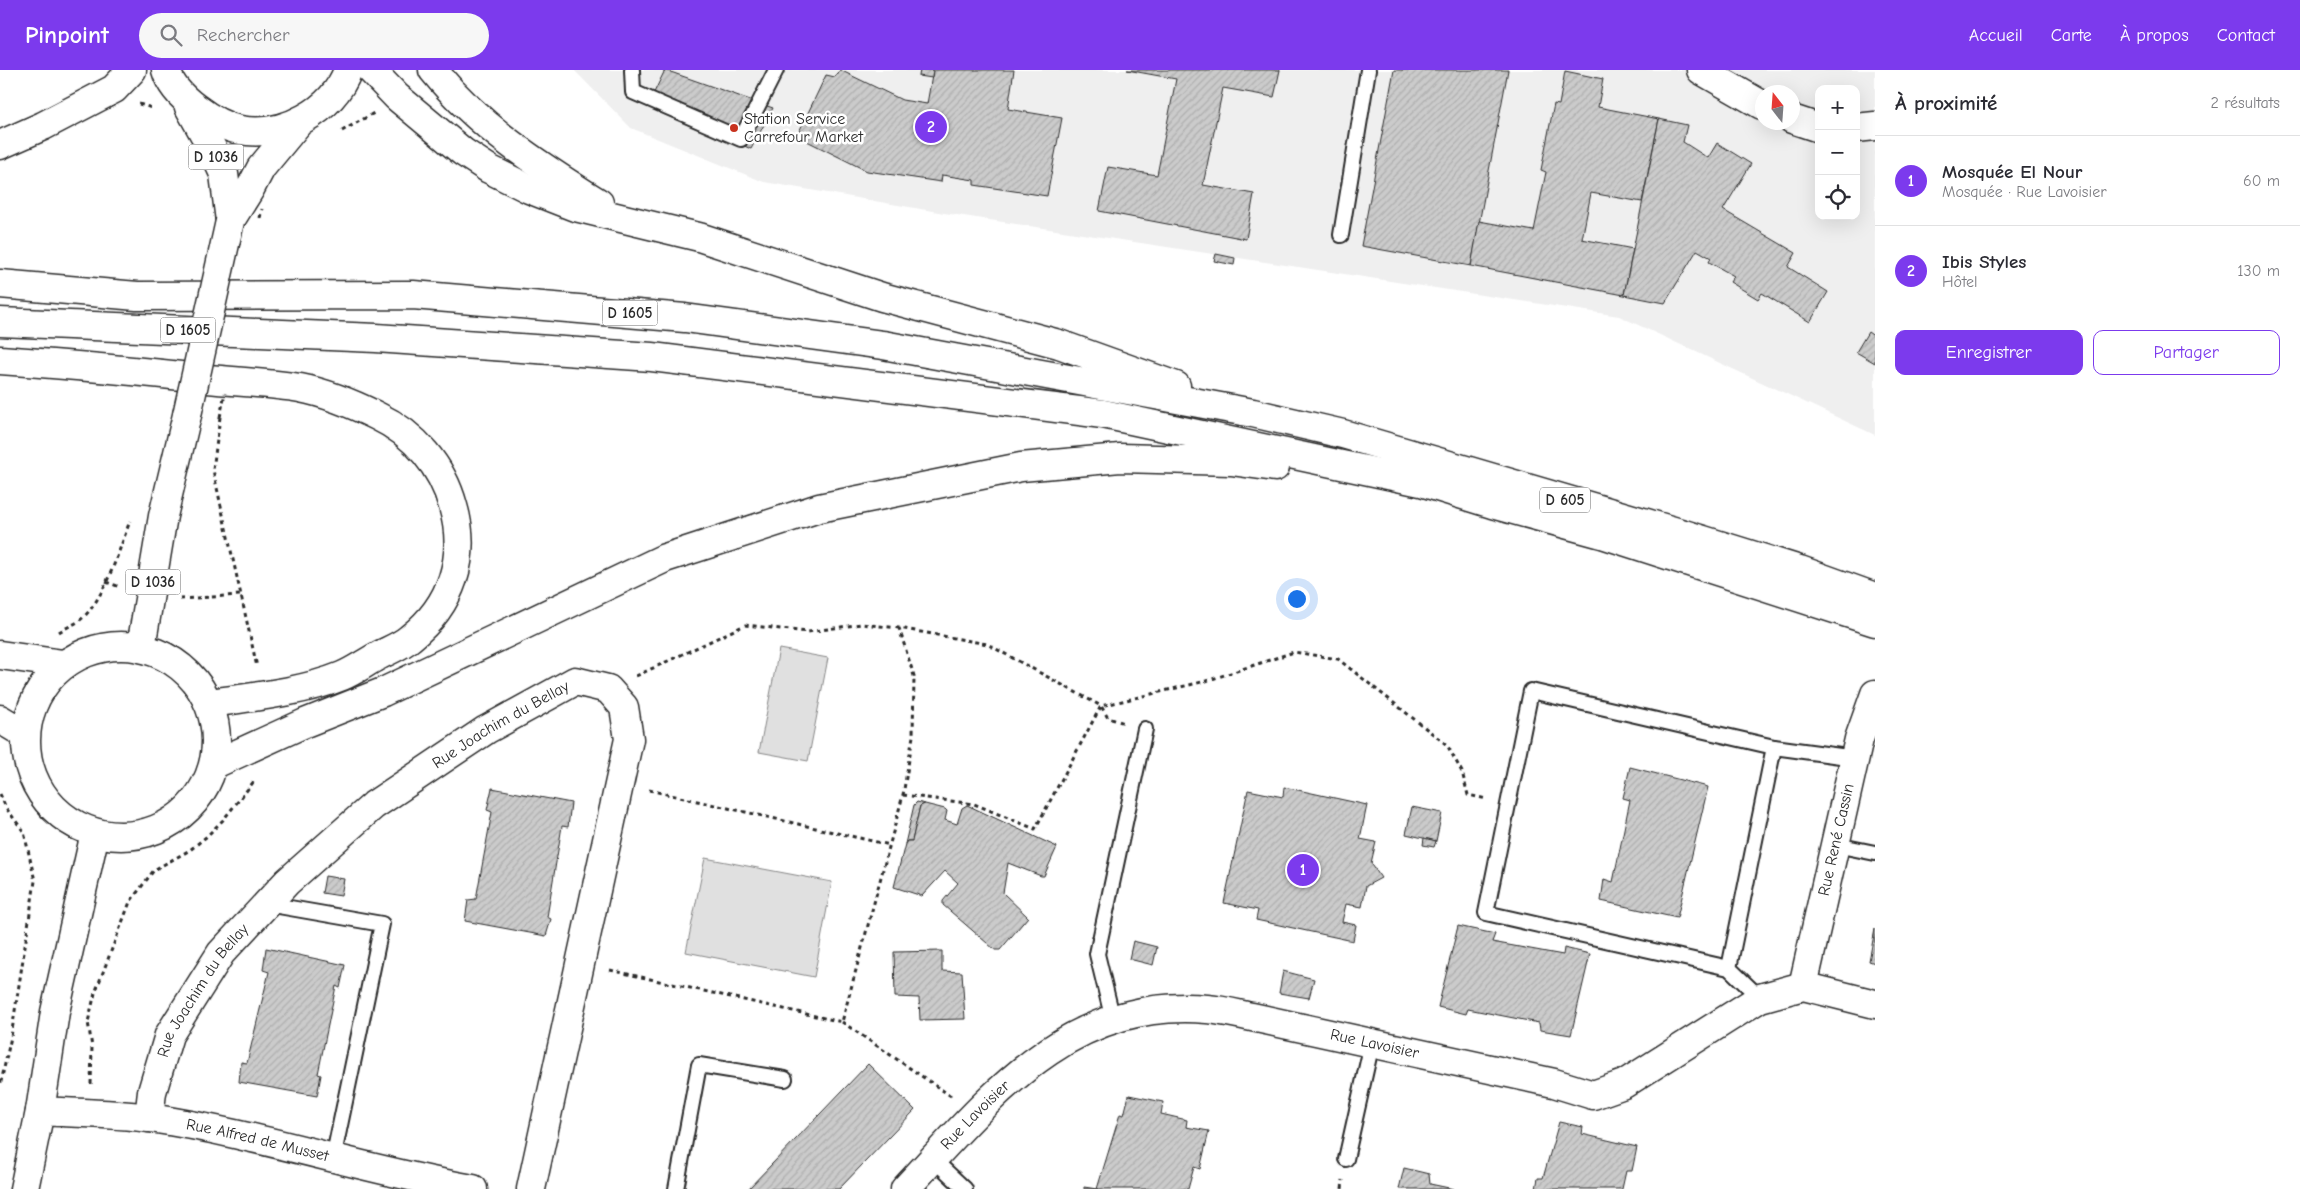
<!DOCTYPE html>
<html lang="fr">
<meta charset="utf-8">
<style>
:root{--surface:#fff;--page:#f7f7f7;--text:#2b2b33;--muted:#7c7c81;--line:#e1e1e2;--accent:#7c3aed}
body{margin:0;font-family:"Comic Neue",sans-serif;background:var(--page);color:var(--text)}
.controls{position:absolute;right:15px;top:15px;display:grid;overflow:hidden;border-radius:10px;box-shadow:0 5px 20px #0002}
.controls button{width:45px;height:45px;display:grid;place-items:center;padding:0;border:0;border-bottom:1px solid var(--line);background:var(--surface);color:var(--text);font:25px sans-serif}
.compass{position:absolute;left:1755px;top:15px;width:45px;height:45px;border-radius:50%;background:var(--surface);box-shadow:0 5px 20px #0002;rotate:343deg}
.you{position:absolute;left:1296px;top:528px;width:18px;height:18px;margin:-12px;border:4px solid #fff;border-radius:50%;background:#1a73e8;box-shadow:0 0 0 8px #1a73e833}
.badge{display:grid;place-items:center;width:32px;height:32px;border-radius:50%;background:var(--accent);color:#fff;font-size:16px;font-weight:700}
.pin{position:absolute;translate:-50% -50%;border:2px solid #fff;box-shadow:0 1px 5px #0006}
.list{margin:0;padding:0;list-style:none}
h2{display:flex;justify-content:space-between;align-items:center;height:65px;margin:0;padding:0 20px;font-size:21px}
h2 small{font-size:16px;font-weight:400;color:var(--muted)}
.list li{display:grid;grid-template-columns:32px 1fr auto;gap:15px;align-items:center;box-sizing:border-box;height:90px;padding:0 20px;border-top:1px solid var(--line)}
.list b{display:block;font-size:19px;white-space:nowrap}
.list p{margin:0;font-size:16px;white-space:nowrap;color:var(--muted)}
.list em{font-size:16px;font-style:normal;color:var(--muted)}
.actions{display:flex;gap:10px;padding:15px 20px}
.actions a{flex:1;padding:11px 0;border:1px solid var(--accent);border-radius:10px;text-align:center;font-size:18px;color:var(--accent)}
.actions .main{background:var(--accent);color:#fff}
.icon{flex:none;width:28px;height:28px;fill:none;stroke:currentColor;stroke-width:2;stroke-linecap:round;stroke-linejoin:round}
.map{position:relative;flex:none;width:1875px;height:1119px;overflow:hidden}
header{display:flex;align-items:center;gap:30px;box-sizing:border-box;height:70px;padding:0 25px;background:var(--accent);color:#fff}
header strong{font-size:24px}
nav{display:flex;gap:28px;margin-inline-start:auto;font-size:18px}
.search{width:350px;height:45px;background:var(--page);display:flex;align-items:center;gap:12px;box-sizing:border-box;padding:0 18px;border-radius:28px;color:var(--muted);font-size:19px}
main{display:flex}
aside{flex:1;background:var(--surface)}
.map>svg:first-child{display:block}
.built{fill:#efefef;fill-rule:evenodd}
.garden{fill:#e0e0e0;stroke:#868686}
.building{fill:url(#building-hatch);stroke:#2b2b2b}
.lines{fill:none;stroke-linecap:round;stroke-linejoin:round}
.lane-casing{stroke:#2b2b2b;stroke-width:18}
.street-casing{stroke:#2b2b2b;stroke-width:31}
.secondary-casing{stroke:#2b2b2b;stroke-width:31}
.primary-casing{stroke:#2b2b2b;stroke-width:31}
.path{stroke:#2b2b2b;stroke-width:3;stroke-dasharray:4 4;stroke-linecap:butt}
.lane{stroke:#fff;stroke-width:14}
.street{stroke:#fff;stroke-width:28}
.secondary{stroke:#fff;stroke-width:28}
.primary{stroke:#fff;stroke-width:28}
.primary-bridge-casing{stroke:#2b2b2b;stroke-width:31;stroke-linecap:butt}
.path-bridge{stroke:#2b2b2b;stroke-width:3;stroke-dasharray:4 4;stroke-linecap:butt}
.primary-bridge{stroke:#fff;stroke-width:28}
.poi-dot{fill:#c8321e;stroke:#fff;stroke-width:2}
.labels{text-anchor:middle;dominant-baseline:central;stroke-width:5;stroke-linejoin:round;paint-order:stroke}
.shield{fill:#fff;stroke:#6b6b6b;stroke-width:1}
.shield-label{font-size:15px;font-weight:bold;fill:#2b2b2b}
.poi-label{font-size:16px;fill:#2b2b2b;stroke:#fff;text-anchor:start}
.street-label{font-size:16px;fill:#2b2b2b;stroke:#fff}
</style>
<header>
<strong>Pinpoint</strong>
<div class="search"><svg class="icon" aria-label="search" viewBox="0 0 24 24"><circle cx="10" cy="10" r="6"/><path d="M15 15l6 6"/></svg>Rechercher</div>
<nav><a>Accueil</a><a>Carte</a><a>À propos</a><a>Contact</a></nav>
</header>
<main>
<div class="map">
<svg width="1875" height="1119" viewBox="0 0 1875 1119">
<defs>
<pattern id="building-hatch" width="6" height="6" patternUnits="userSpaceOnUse" patternTransform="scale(1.25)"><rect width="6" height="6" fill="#cbcbcb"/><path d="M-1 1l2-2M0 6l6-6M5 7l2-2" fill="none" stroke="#aeaeae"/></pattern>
</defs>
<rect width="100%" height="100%" fill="#fff"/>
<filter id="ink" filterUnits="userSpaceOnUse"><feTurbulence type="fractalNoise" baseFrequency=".02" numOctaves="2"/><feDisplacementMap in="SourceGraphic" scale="10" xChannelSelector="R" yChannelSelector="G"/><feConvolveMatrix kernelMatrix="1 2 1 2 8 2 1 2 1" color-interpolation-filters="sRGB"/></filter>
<g filter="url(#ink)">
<path class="built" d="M 574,0 L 1875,0 L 1875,365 L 1619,246 L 944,143 L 764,112 L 631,58 ZM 1819,19 L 1856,19 L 1856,146 L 1819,146 ZM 1762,22 L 1792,22 L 1792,52 L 1762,52 Z"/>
<g class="garden">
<polygon points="779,579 828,588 808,691 759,682"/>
<polygon points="705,788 832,812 814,907 686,882"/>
</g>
<g class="building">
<polygon points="665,0 773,38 751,79 649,33"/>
<polygon points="840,0 902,30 927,34 933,0 1014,0 1008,39 1062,48 1047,126 974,115 974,110 942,105 941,112 867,101 797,66 826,5 835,7"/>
<polygon points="920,0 933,0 932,8 919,6"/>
<polygon points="1127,0 1280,0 1274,27 1223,18 1203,115 1254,124 1246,169 1099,141 1108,97 1157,105 1176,9"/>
<polygon points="1394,0 1508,0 1471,196 1361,176"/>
<polygon points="1565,1 1603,9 1598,37 1659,49 1642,132 1591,123 1582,169 1633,179 1624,225 1471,196 1479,151 1534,161 1546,102 1541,100 1554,34 1559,35"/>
<polygon points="1659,49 1687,55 1683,72 1708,88 1717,73 1751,94 1723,140 1796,183 1788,197 1828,222 1810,252 1762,223 1758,229 1730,212 1734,206 1709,192 1711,188 1697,180 1665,233 1624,225"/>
<polygon points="1216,184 1235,188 1234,195 1214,191"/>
<polygon points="1868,262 1875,267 1875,293 1856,282"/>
<polygon points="1630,697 1708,717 1677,848 1601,831 1604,809 1613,812 1630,730 1623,728"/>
<polygon points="1284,717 1367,735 1360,769 1376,772 1371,793 1381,808 1366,816 1362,837 1346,834 1342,852 1356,855 1353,871 1256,850 1258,840 1224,833 1248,720 1283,727"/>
<polygon points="492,718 571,733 568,757 562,756 547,847 551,849 546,866 465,851 468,830 476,829 492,742 487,740"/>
<polygon points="917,732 925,734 920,736 912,771 907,771 905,774 914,735"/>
<polygon points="925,734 945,739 947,741 945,750 957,754 962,738 967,735 1057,777 1044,806 1041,806 1008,793 1003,823 1028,847 1000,880 995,880 943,835 943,831 958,813 945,801 922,826 894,817 905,774 907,771 912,771 920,736"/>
<polygon points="1412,737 1442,743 1436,771 1406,764"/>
<polygon points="1424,768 1436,771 1434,777 1423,775"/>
<polygon points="325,806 344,809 341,826 322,823"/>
<polygon points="1458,856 1495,864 1492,872 1563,885 1564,878 1590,884 1571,965 1540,960 1539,953 1468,939 1466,944 1438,937"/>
<polygon points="1875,859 1875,893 1869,891"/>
<polygon points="1133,871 1157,877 1153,895 1129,889"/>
<polygon points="266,878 345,895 340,918 336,916 318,1004 321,1005 317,1026 239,1012 241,992 247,993 269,902 263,900"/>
<polygon points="942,881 942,901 962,902 965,949 920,950 919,928 895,927 894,882"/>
<polygon points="1283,901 1314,909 1309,928 1279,923"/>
<polygon points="868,994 915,1040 839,1119 748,1119"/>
<polygon points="1129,1025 1163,1032 1161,1044 1187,1050 1186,1057 1209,1061 1200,1099 1194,1097 1188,1119 1084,1119 1084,1117 1097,1119 1120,1044 1124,1045"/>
<polygon points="1559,1052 1583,1057 1582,1064 1637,1077 1632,1101 1626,1101 1622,1119 1536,1119 1538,1108 1543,1108"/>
<polygon points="1404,1098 1429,1104 1430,1114 1454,1119 1399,1119"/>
</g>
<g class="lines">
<g class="lane-casing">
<g id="lane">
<polyline points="632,0 633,22 741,69 776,0"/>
<polyline points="1341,165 1368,0"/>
<polyline points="1836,775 1875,783"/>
<polyline points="267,834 382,854 333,1089"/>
<polyline points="1729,898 1774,677"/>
<polyline points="1760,928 1729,898 1486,843 1531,621 1774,677 1855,688"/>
<polyline points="1113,950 1097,884 1145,659"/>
<polyline points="933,1089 965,1119"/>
<polyline points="1346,1089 1372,973"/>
<polyline points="676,1119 699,995 785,1009"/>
</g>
</g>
<g class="street-casing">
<g id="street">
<polyline points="1701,0 1762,35"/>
<polyline points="1792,49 1819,58"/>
<polyline points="1856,58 1875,56"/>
<path id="s1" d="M 1803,916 L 1859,669 L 1875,624"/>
<path id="s2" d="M 40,1041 C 76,1043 114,1043 150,1048 C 259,1064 364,1100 473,1119"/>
<path id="s3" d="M 149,1048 L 152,1022 L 169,965 L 221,883 L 287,812 L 374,735 L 486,660 L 575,611 L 608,619 L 624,637 L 629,669 L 531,1119"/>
<path id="s4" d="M 905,1119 C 990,1028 1068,927 1207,939 C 1222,940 1237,944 1252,947 L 1554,1013 L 1593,1025 L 1624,1014 L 1760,928 L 1803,916 L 1875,934"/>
</g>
</g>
<g class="secondary-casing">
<g id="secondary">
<polyline points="0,585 63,594"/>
<polyline points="0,649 25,664"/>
<polyline points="24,1119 40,1041 55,942 95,763"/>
</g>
</g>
<g class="primary-casing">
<g id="primary">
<path d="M 166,0 C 170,15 184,29 196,38 C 209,48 224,57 240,60 C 283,68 333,41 348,0"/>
<polyline points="371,0 397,27 463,82 489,99 529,119 575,137 699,167 882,227 1059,274 1176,316"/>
<path d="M 433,0 C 479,57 538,95 599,133"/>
<polyline points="189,37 213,80 224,104 230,151"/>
<polyline points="0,75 43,56 114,19 132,0"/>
<polyline points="230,151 250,119 261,98 299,52"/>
<polyline points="0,214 137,226 413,225 685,248 883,275 1253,343 1343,364 1684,464 1800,500 1875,527"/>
<polyline points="0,252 376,268 652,287 1103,344 1421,412 1492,434 1602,464 1875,552"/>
<path d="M 0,290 C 70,295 139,301 208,309 C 239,312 270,313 300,318 C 326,323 353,334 377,346 C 415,364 442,396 453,436 C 468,487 452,535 410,568 C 401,576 387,581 376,587 C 365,593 354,601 342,606 C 303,622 252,627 210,633"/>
<circle cx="121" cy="671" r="95"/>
<polyline points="141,577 163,446 187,345"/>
<polyline points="215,694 305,653 383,622 665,488 819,438 1021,397 1120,388 1231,391 1275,397"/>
</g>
</g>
<g class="path">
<polyline points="139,34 152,38"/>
<polyline points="342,61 374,43"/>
<polyline points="220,347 213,400 257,597"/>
<polyline points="106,512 120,517"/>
<polyline points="180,529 241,525"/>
<path d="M 59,562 C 65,558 73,555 79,551 C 104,532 119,480 130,451"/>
<polyline points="636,606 745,555 808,562 861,554 899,558 987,574 1101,636 1108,648 1125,653"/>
<polyline points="649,720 890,775"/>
<polyline points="0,724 6,738 24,762 35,811 11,967 0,1016"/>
<polyline points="903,725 974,734 1035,759 1101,636 1206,611 1294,582 1338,589 1447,675 1462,702 1468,725 1487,729"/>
<polyline points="610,900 842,952 903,725 913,666 914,606 899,558"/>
<polyline points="842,952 951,1026"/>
<polyline points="91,1014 92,977 88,952 95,923 130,832 154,800 190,780 206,767 223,750 255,710"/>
<polyline points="1342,1119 1343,1110"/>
</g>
<use href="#lane" class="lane"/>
<use href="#street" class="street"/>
<use href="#secondary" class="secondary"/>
<use href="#primary" class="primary"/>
<g class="primary-bridge-casing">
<polyline id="primary-bridge" points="187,345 230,151"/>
</g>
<g class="path-bridge">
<polyline points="260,148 262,139"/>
<polyline points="220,347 225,323"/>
</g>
<use href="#primary-bridge" class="primary-bridge"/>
</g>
</g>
<circle class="poi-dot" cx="734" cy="58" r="5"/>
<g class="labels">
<g class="shield">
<rect x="188.5" y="74.5" width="55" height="25" rx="4"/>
<rect x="602.5" y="230.5" width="55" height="25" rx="4"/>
<rect x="160.5" y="247.5" width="55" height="25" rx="4"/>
<rect x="1540" y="417.5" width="50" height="25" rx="4"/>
<rect x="125.5" y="499.5" width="55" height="25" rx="4"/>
</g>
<g class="shield-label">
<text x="216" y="87">D 1036</text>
<text x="630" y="243">D 1605</text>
<text x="188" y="260">D 1605</text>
<text x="1565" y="430">D 605</text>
<text x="153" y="512">D 1036</text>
</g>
<g class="poi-label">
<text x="744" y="49">Station Service<tspan x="744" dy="18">Carrefour Market</tspan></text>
</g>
<g class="street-label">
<text stroke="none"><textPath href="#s3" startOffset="546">Rue Joachim du Bellay</textPath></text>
<text stroke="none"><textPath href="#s1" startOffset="150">Rue René Cassin</textPath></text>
<text stroke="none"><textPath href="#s3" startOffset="141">Rue Joachim du Bellay</textPath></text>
<text stroke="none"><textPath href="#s4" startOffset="538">Rue Lavoisier</textPath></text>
<text stroke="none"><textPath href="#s4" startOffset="102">Rue Lavoisier</textPath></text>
<text stroke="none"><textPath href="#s2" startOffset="220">Rue Alfred de Musset</textPath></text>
</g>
</g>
</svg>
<div class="controls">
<button>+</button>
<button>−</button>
<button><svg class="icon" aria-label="locate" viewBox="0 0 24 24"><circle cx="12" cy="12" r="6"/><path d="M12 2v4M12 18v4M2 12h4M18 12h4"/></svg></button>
</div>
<svg class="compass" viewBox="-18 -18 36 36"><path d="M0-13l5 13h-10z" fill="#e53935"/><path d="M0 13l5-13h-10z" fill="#7c7c81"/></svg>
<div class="you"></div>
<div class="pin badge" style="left:1303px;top:800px">1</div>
<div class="pin badge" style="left:931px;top:57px">2</div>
</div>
<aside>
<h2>À proximité<small>2 résultats</small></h2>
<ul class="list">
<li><span class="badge">1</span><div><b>Mosquée El Nour</b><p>Mosquée · Rue Lavoisier</p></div><em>60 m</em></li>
<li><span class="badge">2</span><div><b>Ibis Styles</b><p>Hôtel</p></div><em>130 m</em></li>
</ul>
<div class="actions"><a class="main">Enregistrer</a><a>Partager</a></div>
</aside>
</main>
